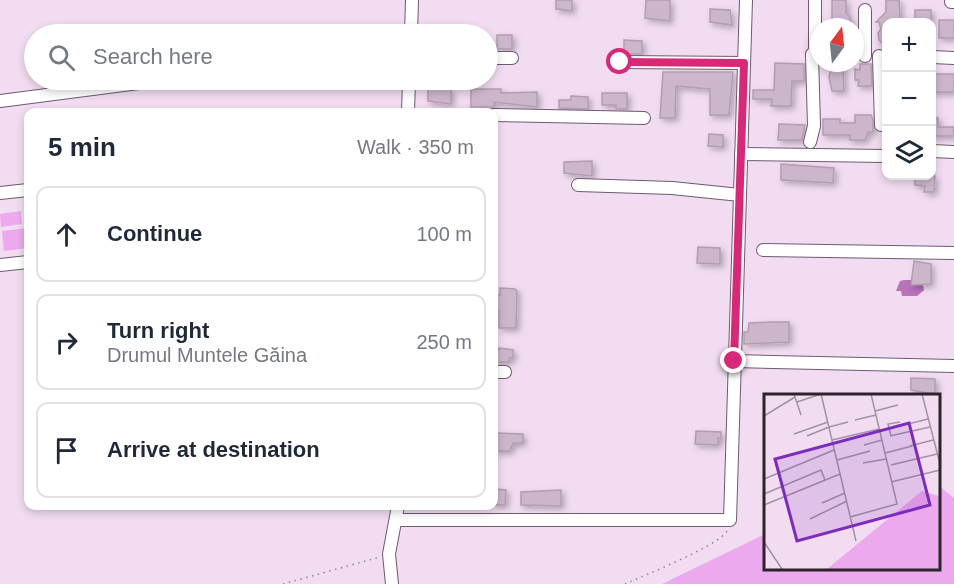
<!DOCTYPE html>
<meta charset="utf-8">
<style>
:root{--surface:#fff;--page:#f6f6f7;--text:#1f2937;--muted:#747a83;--line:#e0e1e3}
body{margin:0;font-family:Helvetica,sans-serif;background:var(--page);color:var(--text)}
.controls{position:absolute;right:18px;top:18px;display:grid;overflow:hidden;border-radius:12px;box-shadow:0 3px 9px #0003}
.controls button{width:54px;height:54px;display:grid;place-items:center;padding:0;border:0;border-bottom:2px solid var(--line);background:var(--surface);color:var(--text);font:30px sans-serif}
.compass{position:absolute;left:810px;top:18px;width:54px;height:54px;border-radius:50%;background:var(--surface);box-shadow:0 3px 9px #0003;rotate:15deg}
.stop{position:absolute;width:18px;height:18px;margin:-14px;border:4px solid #db2777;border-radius:50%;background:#fff}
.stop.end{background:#db2777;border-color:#fff;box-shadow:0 2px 6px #0008}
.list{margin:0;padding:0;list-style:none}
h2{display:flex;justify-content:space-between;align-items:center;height:78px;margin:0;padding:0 24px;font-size:26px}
h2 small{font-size:20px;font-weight:400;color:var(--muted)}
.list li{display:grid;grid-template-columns:39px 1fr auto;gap:18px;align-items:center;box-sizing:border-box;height:96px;margin:0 12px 12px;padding:0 12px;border:2px solid var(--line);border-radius:12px}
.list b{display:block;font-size:22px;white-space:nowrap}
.list p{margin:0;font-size:20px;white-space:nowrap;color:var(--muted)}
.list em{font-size:20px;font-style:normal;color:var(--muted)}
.icon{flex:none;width:33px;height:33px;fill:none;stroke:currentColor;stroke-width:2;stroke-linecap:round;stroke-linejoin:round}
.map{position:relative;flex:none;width:954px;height:584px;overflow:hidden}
.search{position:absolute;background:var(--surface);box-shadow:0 3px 9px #0003;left:24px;top:24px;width:474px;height:66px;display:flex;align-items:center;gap:15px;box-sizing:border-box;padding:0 21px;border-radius:33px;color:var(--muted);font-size:22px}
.panel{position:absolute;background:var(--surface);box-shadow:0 3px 9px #0003;left:24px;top:108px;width:474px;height:402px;border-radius:12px}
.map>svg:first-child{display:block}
.green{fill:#eda9ed}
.water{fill:#b873b9}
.building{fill:#ccb6cb;stroke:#b29db1;stroke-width:1.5;filter:url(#shadow)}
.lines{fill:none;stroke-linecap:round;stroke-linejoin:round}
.minor-casing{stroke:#6e5b6d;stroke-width:14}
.path{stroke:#948493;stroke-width:1.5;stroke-dasharray:1.5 4.5;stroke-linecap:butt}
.minor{stroke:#fff;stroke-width:12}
.route{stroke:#db2777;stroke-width:8}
.inset-road{fill:none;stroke:#a392a2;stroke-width:1.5}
.view{fill:#7b2cbf;fill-opacity:0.15;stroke:#7b2cbf;stroke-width:3}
.inset-edge{fill:none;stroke:#2c232b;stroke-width:3}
</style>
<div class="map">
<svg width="954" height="584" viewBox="0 0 954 584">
<defs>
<filter id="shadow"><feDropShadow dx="3" dy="3" stdDeviation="3" flood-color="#0004"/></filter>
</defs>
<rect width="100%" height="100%" fill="#f2dcf1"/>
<g class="green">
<polygon points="21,211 22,224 1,227 0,214"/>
<polygon points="28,228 28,248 4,251 2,231"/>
<polygon points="938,485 954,498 954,584 662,584 765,534 765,568 938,568"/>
</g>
<polygon class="water" points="904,280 911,280 911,285 923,285 924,290 917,296 902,296 901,291 896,291 900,281"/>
<g class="building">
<polygon points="556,0 572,0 572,11 556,9"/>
<polygon points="646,0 670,0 670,21 645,18"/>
<polygon points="832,0 846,0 846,13 850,17 851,26 832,25"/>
<polygon points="886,0 899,0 900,15 899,22 886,22 886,47 879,40 878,33 881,29 879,22 876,22 886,12"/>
<polygon points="710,9 730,10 732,25 710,22"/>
<rect x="915" y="10" width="16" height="12"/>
<rect x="939" y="20" width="15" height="18"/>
<rect x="497" y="35" width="15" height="14"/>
<polygon points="624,40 642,41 642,54 624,54"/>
<polygon points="775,63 804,64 804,81 792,81 791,106 771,106 772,99 753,99 753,90 774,90"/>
<polygon points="860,64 871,64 872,86 858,86 859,80 855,80 855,69 860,70"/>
<polygon points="836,65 843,68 844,91 832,91 829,77 831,69"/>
<polygon points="663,72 733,72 729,115 710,115 710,89 676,86 675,118 660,118"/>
<rect x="932" y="74" width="22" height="18"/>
<polygon points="428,89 451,89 451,104 428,101"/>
<polygon points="471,89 501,89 501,93 537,92 537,107 494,102 494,107 471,107"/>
<polygon points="602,93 627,93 627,109 616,109 616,105 602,105"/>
<polygon points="571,96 588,97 588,109 559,108 559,100 571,100"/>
<polygon points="855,115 871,115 873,120 873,132 868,132 865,140 850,140 850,135 823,135 823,119 840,119 840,123 855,123"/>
<polygon points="932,118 938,118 938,127 954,127 954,136 932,136"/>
<polygon points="779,124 805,125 802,140 778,140"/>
<polygon points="709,134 723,135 723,147 708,146"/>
<polygon points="592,161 592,176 564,173 564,162"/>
<polygon points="781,164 834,168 833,183 781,180"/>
<polygon points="915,176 935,176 934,192 924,192 925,186 915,185"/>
<polygon points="698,247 720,248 720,264 697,263"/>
<polygon points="914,261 931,264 931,284 911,285"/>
<polygon points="500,288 515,289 517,291 516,328 499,328 499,310 494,310 494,294 500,295"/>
<polygon points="772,322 789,322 789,342 744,344 744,332 748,332 749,323"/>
<polygon points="499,348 513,350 513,358 509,358 509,362 494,362 494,350 499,350"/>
<polygon points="911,378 935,379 935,394 911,390"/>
<polygon points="696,431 721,432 721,439 718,438 718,445 695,444"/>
<polygon points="497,433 523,434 523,443 513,443 510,451 494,451"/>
<polygon points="494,489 506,490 505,505 494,505"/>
<polygon points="561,490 561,506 521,505 521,492"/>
</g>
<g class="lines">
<g class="minor-casing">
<g id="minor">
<polyline points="951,2 954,2"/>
<polyline points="411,34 412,0"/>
<polyline points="815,55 815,0"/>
<polyline points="865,56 865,10"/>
<polyline points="879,56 881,125"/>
<polyline points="932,57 954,58"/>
<polyline points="488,58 512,58"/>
<polyline points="620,62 744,63"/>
<polyline points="0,101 162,80"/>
<polyline points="408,112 409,80"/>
<polyline points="494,115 644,118"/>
<polyline points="810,142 814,126 812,54"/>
<polyline points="932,151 954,152"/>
<polyline points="741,154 886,156"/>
<polyline points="578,185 672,188 740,195"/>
<polyline points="0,193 28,190"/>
<polyline points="763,250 954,253"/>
<polyline points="0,265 28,262"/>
<polyline points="734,361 954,366"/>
<polyline points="494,372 505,372"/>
<polyline points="397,520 730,520 746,0"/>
<polyline points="392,584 389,554 398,506"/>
</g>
</g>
<g class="path">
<polyline points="283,584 380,557"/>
<path d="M 625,584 C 643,576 720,545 727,531"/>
</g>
<use href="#minor" class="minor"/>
</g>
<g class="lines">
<polyline class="route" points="620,62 744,63 734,361"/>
</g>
<g transform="translate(764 394)">
<rect width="176" height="176" fill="#f2dcf1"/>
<path d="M 158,97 L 175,102 L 175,175 L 63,175 Z" fill="#eda9ed"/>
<path class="inset-road" d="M 30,0 L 37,21M 57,0 L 92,147M 158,0 L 176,70M 33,8 L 57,0M 111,17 L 134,11M 0,22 L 31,3M 91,26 L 112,21M 144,30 L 164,25M 65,33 L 84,28M 30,40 L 64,28M 43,42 L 65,33M 126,42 L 166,33M 127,42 L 124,30 L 136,28M 68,46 L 115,35M 100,51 L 118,46M 146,52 L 169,46M 121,59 L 148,52M 73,66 L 106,57M 99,69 L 122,65M 127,71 L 173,60M 0,85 L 70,56M 127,88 L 176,76M 0,100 L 57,76 L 61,86M 58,109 L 81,99M 0,111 L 76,80M 86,123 L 133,110 L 107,0M 46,125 L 83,107M 0,148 L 18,175"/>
<path class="view" d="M 145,29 L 166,111 L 33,147 L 11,65 Z"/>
<rect width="176" height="176" class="inset-edge"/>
</g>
</svg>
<div class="controls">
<button>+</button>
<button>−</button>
<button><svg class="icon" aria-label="layers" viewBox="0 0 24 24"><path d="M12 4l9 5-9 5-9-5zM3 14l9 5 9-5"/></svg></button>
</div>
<svg class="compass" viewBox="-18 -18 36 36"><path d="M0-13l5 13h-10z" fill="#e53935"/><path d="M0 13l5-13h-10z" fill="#747a83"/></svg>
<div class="stop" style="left:620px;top:62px"></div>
<div class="stop end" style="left:734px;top:361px"></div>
<div class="search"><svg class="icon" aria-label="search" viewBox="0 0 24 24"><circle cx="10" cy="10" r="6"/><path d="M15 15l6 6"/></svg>Search here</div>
<section class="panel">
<h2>5 min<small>Walk · 350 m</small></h2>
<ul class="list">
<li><svg class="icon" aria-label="ahead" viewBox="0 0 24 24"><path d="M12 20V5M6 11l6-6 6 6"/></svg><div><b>Continue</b></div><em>100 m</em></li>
<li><svg class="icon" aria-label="right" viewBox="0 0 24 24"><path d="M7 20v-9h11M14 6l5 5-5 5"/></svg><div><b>Turn right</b><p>Drumul Muntele Găina</p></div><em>250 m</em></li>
<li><svg class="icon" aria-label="arrive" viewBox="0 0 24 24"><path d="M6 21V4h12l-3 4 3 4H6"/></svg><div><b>Arrive at destination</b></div></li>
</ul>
</section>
</div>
